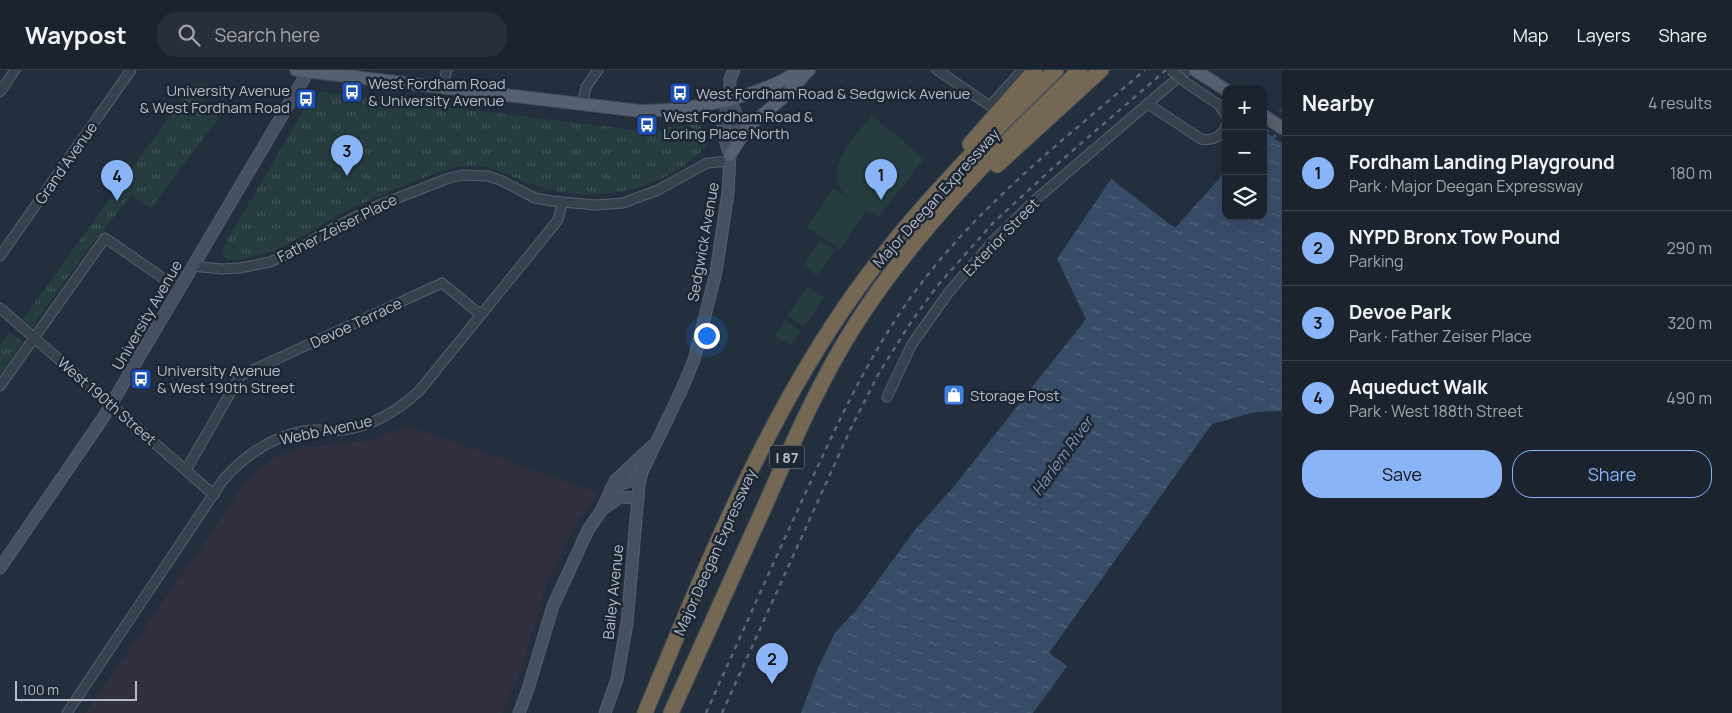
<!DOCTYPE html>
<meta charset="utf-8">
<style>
:root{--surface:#1b232e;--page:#282f3a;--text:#f1f3f6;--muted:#a0a4aa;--line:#39404a;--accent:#8ab4f8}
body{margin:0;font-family:Manrope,sans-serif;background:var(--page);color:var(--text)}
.controls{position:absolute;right:15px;top:15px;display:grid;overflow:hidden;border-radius:10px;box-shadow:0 5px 20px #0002}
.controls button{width:45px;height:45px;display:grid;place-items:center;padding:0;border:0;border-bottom:1px solid var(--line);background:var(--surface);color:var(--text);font:25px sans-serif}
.scale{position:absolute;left:15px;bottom:12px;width:122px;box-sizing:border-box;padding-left:5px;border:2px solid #b4bcc9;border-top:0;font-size:14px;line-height:18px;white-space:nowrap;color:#b4bcc9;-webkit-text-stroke:4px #1d2633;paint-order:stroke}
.you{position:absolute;left:706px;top:265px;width:18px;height:18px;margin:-12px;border:4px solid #fff;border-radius:50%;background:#1a73e8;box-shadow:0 0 0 8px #1a73e833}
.badge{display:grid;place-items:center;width:32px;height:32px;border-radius:50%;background:var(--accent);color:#111;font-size:16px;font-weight:700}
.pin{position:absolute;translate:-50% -41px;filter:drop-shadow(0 1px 2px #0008)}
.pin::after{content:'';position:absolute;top:26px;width:18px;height:15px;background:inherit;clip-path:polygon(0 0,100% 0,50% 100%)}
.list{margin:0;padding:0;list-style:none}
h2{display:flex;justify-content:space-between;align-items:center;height:65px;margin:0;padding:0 20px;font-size:21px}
h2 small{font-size:16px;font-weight:400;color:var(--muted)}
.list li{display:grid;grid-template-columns:32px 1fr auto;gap:15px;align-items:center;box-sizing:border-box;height:75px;padding:0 20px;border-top:1px solid var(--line)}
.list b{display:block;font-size:19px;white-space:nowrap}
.list p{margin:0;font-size:16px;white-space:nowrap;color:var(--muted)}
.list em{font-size:16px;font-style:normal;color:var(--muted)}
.actions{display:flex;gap:10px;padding:15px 20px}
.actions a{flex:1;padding:11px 0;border:1px solid var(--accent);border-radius:20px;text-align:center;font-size:18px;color:var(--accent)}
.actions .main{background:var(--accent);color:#111}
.icon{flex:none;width:28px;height:28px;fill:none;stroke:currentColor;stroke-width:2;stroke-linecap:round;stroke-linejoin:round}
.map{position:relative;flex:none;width:1282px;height:643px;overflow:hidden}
header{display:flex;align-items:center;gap:30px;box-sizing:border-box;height:70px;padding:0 25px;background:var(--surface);border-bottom:1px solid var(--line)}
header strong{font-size:24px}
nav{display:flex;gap:28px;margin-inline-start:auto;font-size:18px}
.search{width:350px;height:45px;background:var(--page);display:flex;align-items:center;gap:12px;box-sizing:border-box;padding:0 18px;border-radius:20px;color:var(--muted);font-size:19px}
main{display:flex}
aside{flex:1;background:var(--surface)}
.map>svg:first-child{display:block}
.medical{fill:#32303f}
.green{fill:#263c3f}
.park{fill:url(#park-tufts)}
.water{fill:url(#water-ripples)}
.pier{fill:#242f3e}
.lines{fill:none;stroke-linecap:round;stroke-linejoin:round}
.street-casing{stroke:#565f6c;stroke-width:11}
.secondary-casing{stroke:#565f6c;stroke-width:13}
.primary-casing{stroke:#414a57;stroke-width:14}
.highway-casing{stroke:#434c59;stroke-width:17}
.street{stroke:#38414e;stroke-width:9}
.secondary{stroke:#465061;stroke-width:11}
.primary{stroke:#56606e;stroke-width:12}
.highway{stroke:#746855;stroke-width:15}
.rail{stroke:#5a6575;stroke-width:2.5;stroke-dasharray:5 5;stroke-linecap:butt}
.street-bridge-casing{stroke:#565f6c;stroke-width:11;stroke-linecap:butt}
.street-bridge{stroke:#38414e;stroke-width:9}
.labels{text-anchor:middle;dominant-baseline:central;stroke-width:5;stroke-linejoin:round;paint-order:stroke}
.shield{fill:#1d2633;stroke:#878f9c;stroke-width:1}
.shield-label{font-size:14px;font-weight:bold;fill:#b4bcc9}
.poi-label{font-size:15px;fill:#b4bcc9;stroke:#1d2633;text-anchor:start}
.street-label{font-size:15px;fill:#b4bcc9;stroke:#1d2633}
.water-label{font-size:16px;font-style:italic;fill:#7c92b1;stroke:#1d2633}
</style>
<header>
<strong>Waypost</strong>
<div class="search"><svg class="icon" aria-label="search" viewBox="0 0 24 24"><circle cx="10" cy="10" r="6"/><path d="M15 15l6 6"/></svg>Search here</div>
<nav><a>Map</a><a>Layers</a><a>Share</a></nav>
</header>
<main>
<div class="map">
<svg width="1282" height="643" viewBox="0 0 1282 643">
<defs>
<pattern id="park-tufts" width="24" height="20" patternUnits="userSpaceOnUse" patternTransform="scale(1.25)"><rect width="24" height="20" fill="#263c3f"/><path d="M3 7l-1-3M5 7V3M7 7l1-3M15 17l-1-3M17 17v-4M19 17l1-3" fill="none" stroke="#435659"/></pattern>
<pattern id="water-ripples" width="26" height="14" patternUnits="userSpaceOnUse" patternTransform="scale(1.25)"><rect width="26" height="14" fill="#394c67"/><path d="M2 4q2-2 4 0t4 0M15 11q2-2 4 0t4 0" fill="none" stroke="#53647b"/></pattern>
</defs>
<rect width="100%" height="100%" fill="#242f3e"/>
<polygon class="medical" points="408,356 598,423 574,457 547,513 520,602 502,643 85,643 213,460 245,411 274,388 300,378 368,371"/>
<g class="green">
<path d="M 872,45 L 924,89 L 878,147 C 869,141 849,131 843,123 C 824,95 856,65 872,45 Z"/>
<polygon points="833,118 866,140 840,179 807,157"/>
<polygon points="820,170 835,180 818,206 803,196"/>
<polygon points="807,216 824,227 804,257 787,246"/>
<polygon points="785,250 801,261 791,276 775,266"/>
</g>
<g class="park">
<polygon points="194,13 216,16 201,34 221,45 151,138 131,125 83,186 31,258 22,250"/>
<path d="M 323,22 L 635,60 L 661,60 L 662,58 L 698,54 C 713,68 709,75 695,87 C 650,124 589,134 534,115 C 511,108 491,93 466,96 C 450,97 433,104 419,110 C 389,121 360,134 332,149 C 300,168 267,190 228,190 L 222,183 L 223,177 L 307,35 L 316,24 Z"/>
<polygon points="9,262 23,272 0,305 0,275"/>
</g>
<polygon class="water" points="1282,38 1282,341 1255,342 1212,354 1049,583 1067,596 1033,643 801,643 818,598 835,563 857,539 915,460 951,420 1086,249 1057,189 1111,109 1175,158 1226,101 1226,146 1263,146 1263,59"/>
<polygon class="pier" points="1277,40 1280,42 1282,40 1282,73 1275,69 1277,66 1274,64 1272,66 1268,63 1269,60 1263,57"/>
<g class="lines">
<g class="street-casing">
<g id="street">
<polyline points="937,0 990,36 1017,6 1025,0"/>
<polyline points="1185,12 1219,35 1226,45"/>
<polyline points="442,18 447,0"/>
<polyline points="0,22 15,0"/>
<path d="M 1148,34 L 1201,69 C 1213,71 1221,67 1226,56"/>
<polyline points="582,35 586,17 598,0"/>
<polyline points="0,186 131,0"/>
<polyline points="192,196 222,199 240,198 270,192 299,179 326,162 377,136 449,108 462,105 488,106 500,110 535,128 552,131 595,135 623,133 658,120 707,93 730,91"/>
<polyline points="0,238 214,425"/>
<polyline points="0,316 105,168 179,219"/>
<polyline points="887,327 912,274 949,222 992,172 1034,131 1187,0"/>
<polyline points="186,400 240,306 442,213 481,245"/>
<path d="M 67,643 L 223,410 C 245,385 271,367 304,361 C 317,359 330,361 343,360 C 373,356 398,341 420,320 L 558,150 L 562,134"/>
</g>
</g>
<g class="secondary-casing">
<g id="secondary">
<path d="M 730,29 C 721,53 721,61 730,85"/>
<polyline points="611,418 641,407"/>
<polyline points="603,439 620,427 638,428"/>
<polyline points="0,498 103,348 309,0"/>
<polyline points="519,643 528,619 553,536 588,460 601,441 615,411 652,376"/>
<polyline points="605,643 617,609 627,553 639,415 642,402 681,321 694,290 716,202 728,123 730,85 736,67 736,44 730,29 730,9 734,0"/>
</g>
</g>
<g class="primary-casing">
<g id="primary">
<path d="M 296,0 L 640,41 C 688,41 761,28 800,0"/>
<polyline points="1195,0 1226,20"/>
<polyline points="1263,45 1282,58"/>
<polyline points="730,85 747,58 785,26 809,0"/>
</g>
</g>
<g class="highway-casing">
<g id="highway">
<polyline points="970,74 1035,0"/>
<polyline points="997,95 1101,0"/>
<path d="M 645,643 C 705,498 764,350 856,221 C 914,140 985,69 1056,0"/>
<path d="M 671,643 C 703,572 735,502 767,431 C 794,370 821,308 857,252 C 916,160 1001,75 1080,0"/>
</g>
</g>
<use href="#street" class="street"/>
<use href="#secondary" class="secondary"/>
<use href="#primary" class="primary"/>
<use href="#highway" class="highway"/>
<g class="rail">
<path d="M 706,643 C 737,574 768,505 799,437 C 836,357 871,277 926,207 C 988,128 1069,65 1145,0"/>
<polyline points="722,643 851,358 879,303 911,252 938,215 993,153 1055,96 1166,0"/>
</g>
<g class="street-bridge-casing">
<polyline id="street-bridge" points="1171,0 1185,12"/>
</g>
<use href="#street-bridge" class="street-bridge"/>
</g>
<defs>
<g id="bus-square" transform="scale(1.125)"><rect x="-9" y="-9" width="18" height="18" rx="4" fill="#1a4fb4" stroke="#1d2633"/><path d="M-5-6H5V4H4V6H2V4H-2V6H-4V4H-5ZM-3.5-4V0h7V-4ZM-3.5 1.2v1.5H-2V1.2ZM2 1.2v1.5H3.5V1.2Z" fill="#fff"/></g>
<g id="shop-square" transform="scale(1.125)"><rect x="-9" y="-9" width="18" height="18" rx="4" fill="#3f7fe0" stroke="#1d2633"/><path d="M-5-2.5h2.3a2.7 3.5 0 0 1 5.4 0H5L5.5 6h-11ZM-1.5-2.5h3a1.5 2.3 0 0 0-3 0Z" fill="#fff"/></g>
</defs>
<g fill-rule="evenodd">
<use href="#bus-square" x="352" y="22"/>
<use href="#bus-square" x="680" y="23"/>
<use href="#bus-square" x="306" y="29"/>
<use href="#bus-square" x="647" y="55"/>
<use href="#bus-square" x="141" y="309"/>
<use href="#shop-square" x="954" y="325"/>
</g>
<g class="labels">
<rect class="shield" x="769.5" y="375.5" width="35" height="23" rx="4"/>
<g class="shield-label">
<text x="787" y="387">I 87</text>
</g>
<g class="poi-label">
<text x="368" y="13">West Fordham Road<tspan x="368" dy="17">&amp; University Avenue</tspan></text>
<text x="290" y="20" text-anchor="end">University Avenue<tspan x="290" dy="17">&amp; West Fordham Road</tspan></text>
<text x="696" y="23">West Fordham Road &amp; Sedgwick Avenue</text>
<text x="663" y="46">West Fordham Road &amp;<tspan x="663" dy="17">Loring Place North</tspan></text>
<text x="157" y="300">University Avenue<tspan x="157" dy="17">&amp; West 190th Street</tspan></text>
<text x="970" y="325">Storage Post</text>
</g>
<g class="street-label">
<text transform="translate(66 93) rotate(-55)">Grand Avenue</text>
<text transform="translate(936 128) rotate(-48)">Major Deegan Expressway</text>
<text transform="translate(337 158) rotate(-27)">Father Zeiser Place</text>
<text transform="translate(1001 167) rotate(-46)">Exterior Street</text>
<text transform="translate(703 172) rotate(-80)">Sedgwick Avenue</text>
<text transform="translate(147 245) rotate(-60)">University Avenue</text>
<text transform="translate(356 253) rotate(-25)">Devoe Terrace</text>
<text transform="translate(107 331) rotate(41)">West 190th Street</text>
<text transform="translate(326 360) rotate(-12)">Webb Avenue</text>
<text transform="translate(715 482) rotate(-66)">Major Deegan Expressway</text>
<text transform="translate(613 522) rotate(-84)">Bailey Avenue</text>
</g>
<g class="water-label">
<text transform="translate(1062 386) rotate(-54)">Harlem River</text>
</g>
</g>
</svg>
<div class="controls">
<button>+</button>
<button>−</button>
<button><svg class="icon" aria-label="layers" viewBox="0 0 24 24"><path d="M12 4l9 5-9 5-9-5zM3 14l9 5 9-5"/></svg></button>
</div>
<div class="scale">100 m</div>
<div class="you"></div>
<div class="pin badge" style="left:881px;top:130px">1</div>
<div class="pin badge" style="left:772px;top:614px">2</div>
<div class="pin badge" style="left:347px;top:106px">3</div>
<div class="pin badge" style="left:117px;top:131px">4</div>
</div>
<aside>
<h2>Nearby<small>4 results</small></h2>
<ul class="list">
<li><span class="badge">1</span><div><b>Fordham Landing Playground</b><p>Park · Major Deegan Expressway</p></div><em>180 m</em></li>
<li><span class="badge">2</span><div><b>NYPD Bronx Tow Pound</b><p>Parking</p></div><em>290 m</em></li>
<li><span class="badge">3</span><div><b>Devoe Park</b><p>Park · Father Zeiser Place</p></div><em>320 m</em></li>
<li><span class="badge">4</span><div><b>Aqueduct Walk</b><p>Park · West 188th Street</p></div><em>490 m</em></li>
</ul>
<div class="actions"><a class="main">Save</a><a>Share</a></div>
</aside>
</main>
